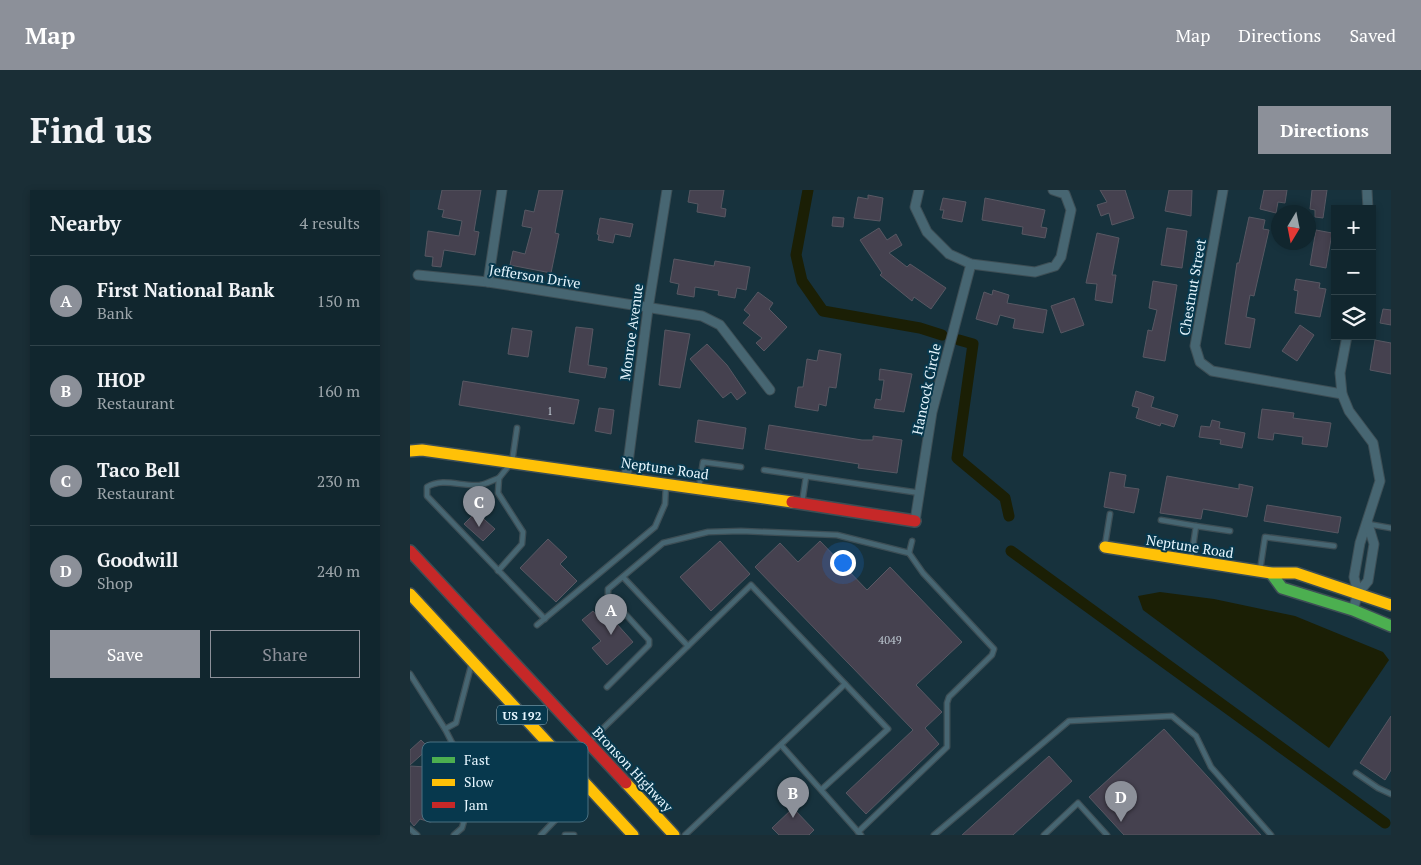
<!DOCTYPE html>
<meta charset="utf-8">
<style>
:root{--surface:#11262e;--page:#1a2e36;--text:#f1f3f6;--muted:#9ca5aa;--line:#30434a;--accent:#8c9099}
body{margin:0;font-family:"PT Serif",serif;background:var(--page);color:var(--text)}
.controls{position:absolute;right:15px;top:15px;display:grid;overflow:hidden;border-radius:0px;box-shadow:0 2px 8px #0003}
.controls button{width:45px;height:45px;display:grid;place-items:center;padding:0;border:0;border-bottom:1px solid var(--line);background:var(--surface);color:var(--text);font:25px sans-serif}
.compass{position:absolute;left:861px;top:15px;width:45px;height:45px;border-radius:50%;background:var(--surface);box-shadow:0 2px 8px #0003;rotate:190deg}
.you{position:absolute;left:432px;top:372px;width:18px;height:18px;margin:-12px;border:4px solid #fff;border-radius:50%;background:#1a73e8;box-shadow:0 0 0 8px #1a73e833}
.badge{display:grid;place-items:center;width:32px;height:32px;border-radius:50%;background:var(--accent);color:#fff;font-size:16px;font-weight:700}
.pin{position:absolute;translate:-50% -41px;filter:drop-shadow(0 1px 2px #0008)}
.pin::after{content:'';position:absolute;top:26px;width:18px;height:15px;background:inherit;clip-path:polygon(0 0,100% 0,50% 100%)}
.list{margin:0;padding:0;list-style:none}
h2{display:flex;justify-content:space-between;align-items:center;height:65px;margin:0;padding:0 20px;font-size:21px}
h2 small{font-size:16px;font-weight:400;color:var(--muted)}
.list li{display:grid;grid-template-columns:32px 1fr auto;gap:15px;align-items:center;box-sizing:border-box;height:90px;padding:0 20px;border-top:1px solid var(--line)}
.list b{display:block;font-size:19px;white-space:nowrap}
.list p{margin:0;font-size:16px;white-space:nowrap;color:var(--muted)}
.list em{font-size:16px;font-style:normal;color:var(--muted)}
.actions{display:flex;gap:10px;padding:15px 20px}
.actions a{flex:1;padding:11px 0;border:1px solid var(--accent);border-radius:0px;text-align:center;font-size:18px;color:var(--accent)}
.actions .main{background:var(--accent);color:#fff}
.icon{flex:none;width:28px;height:28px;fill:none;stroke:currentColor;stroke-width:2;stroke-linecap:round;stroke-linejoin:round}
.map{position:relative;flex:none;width:981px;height:645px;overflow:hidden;border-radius:0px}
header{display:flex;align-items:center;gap:30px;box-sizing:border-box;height:70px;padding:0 25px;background:var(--accent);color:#fff}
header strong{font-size:24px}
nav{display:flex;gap:28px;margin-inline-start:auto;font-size:18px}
.intro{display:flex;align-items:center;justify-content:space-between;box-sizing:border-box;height:120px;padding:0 30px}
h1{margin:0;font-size:35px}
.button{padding:12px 22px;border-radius:0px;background:var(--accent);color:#fff;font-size:18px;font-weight:700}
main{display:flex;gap:30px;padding:0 30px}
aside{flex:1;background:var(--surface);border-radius:0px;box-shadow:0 2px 8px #0003}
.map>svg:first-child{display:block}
.water{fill:#1b1f05}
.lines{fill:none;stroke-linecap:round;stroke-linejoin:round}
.canal{stroke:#1b1f05;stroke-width:11}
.building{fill:#45414f;stroke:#585863}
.lane-casing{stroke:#3d4e55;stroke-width:7}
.street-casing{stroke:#3d4e55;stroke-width:11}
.fast-casing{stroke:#3d4e55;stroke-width:14}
.slow-casing{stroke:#3d4e55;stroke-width:14}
.jam-casing{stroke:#3d4e55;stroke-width:14}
.lane{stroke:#476672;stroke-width:4.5}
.street{stroke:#476672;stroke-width:9}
.fast{stroke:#4caf50;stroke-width:11}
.slow{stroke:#ffc107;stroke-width:11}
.jam{stroke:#c62828;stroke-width:11}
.labels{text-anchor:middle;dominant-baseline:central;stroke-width:4;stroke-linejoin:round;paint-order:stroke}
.number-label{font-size:11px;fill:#bec9d2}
.shield{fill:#07384d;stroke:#a3bdc9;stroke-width:1}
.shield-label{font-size:12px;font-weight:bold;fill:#e6f6fe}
.street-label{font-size:14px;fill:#e6f6fe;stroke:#07384d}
.key{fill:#07384d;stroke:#4a7182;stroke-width:1}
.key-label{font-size:14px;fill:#e6f6fe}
</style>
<header>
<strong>Map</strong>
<nav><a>Map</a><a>Directions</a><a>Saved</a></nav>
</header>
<div class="intro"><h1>Find us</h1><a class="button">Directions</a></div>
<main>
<aside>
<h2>Nearby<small>4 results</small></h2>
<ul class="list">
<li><span class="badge">A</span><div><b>First National Bank</b><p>Bank</p></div><em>150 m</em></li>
<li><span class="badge">B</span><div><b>IHOP</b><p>Restaurant</p></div><em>160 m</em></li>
<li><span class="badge">C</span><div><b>Taco Bell</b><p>Restaurant</p></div><em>230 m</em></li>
<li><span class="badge">D</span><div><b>Goodwill</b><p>Shop</p></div><em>240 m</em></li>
</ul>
<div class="actions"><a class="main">Save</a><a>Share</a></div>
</aside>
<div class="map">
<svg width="981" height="645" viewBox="0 0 981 645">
<rect width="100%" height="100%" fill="#17323d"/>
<polygon class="water" points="750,402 804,409 885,426 973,462 979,470 919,558 733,420 728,406"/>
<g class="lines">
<g class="canal">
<polyline points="398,0 386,65 392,91 413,121 510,138 532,145"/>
<polyline points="549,150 563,154 547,268 595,308 599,326"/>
<polyline points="601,361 975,633"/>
</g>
</g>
<g class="building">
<polygon points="32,0 71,0 64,41 69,42 65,65 34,60 31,77 22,76 23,67 15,66 18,41 49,46 52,31 32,27 34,20 28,19"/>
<polygon points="129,0 153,0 145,43 149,44 141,83 100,75 103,61 115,64 122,38 112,36 115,20 124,22"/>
<polygon points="280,0 314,0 311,18 316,19 315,27 287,22 288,14 278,12"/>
<polygon points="690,0 715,0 724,28 702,35 699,23 691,26 687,15 697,12"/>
<polygon points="759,0 782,0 781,26 755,21"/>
<polygon points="854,0 877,0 875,13 868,12 866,23 850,19"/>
<polygon points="902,0 917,0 913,28 905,27 905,20 900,19"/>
<polygon points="458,5 473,8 470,31 444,28 448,7 458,9"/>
<polygon points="533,8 556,12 552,32 532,28 534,20 530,20"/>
<polygon points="575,8 635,20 631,37 637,38 635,48 612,44 613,37 572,30"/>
<polygon points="423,27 434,28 433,37 422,36"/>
<polygon points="839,27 855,30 853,39 859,40 844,106 840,105 836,127 845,129 840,158 815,154 827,73 829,73"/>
<polygon points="190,28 223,34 220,47 205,44 203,53 188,50 189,45 187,44"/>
<polygon points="469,38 477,50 486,44 492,55 479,63 497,77 500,74 536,98 521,119 504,107 502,111 470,85 472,83 450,50"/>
<polygon points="757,38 777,41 772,78 751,75"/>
<polygon points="906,40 922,43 916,78 900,75"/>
<polygon points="687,43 709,48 702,85 706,85 702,113 685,110 687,94 676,93"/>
<polygon points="264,69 304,76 305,71 340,77 336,100 327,98 325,108 308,105 309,101 285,97 284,107 267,104 269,94 260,92"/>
<polygon points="886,89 910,93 909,98 916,99 910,127 885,123 888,101 884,100"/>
<polygon points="743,91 767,95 755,171 733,167 738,140 742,141 747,120 739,118"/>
<polygon points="583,100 599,105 597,113 637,120 633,143 603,138 605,129 590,125 587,135 566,129 574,102 582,105"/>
<polygon points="348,102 363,113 359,119 377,137 354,161 346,153 352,148 333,133 340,125 334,120"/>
<polygon points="664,108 674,135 651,143 641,116"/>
<polygon points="973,119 981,120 981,135 970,133"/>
<polygon points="890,135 904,145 887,171 872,161"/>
<polygon points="166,137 183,139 178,175 197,178 195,188 159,182"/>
<polygon points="102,138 122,141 118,167 98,164"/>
<polygon points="255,140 280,144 270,198 249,195"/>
<polygon points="965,150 981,153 981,184 960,180"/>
<polygon points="297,154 317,175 336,203 327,210 321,202 313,208 280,169"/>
<polygon points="409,160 431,164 426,198 419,197 416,216 409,214 408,221 385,217 388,197 393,197 397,169 407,171"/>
<polygon points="470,179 502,184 494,222 464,218 466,209 471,210 474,190 469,190"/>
<polygon points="53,191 169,210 164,234 49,215"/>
<polygon points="726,201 744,207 741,217 768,225 764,237 751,233 750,236 726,228 729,218 722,216"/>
<polygon points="189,218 204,220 201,244 185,241"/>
<polygon points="852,219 884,223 883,228 921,233 917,257 892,254 893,247 864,243 863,250 848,248"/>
<polygon points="288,230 336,238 333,259 285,252"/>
<polygon points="802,230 810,232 809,238 835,243 832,258 810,254 811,250 789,247 791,236 800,237"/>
<polygon points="359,235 452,250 463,250 463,246 492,250 487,283 448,278 449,274 355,259"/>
<polygon points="700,282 716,285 714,297 729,299 724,323 694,317"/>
<polygon points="757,286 829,299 829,294 843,297 837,327 793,319 791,329 750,323"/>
<polygon points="857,315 931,327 928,343 854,331"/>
<polygon points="66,322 85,339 73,351 54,334"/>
<polygon points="138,349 157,367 150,374 167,391 146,412 110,378"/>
<polygon points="310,351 340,384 301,421 270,387"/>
<polygon points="410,351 457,400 480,377 552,452 506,495 532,522 515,538 529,554 456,624 436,603 503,540 345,377 370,353 388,372"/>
<polygon points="183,421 199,439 206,433 223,452 197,475 182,458 191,451 172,430"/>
<polygon points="981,526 981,580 975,590 950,573"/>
<polygon points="754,539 851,645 714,645 679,607"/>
<polygon points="11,550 19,558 0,575 0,560"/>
<polygon points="639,566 662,591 603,645 552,645"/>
<polygon points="0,576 33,578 32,594 39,602 41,612 38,623 30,629 20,632 10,629 4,636 0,631"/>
<polygon points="383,618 404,640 399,645 369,645 362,638"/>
</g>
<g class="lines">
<g class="lane-casing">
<g id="lane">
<polyline points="354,280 510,303"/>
<path d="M 89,288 C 83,290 76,294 70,295 C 52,297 33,287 17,297 L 17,306 L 135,429"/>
<polyline points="289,297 293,272 331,277"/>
<polyline points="392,313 396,287"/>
<polyline points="751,330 786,336 781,370"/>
<polyline points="958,334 981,338"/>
<polyline points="786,336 820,341"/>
<polyline points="695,355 700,324"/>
<polyline points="850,380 855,347 924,356"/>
<polyline points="88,381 112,354 113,342 88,303 89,288 102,272 107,238"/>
<polyline points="213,387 278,456"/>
<polyline points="127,435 245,337 255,314 256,294"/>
<polyline points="0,484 35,539 56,580 58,617 52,638 44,645"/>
<polyline points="197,497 239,455 239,450 198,405 198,399 253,353 298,342 331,341 427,345 499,363"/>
<polyline points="35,539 46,533 61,476"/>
<polyline points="181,550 341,395 478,539 412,599"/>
<polyline points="371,555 451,645"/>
<polyline points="946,583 968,598 981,604"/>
<polyline points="0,639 7,645"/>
<polyline points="448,642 537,557 537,513 539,507 582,465 584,459 513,383 499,363 502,351"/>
<polyline points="131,645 175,599"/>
<polyline points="155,645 164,645"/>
<polyline points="275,645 435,494"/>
<polyline points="524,645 659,531 762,526 786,546 801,577 861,645"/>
<polyline points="634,645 668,613 697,645"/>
</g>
</g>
<g class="street-casing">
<g id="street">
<polyline points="509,0 505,17 517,42 539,64 561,74 625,82 645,76 651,67 661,20 655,4 643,0"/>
<polyline points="813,0 785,156 790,172 802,181 932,204"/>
<polyline points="957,0 958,19"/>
<polyline points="8,85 78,92 292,126 310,135 360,200"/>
<polyline points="78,92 92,0"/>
<polyline points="937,146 930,183 932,204 939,221 963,253 970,291 950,353 944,387 948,403"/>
<polyline points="216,288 238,119 257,0"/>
<polyline points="505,331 522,222 561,74"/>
<polyline points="943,420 948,403 958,391 964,354 958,334"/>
</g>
</g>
<g class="fast-casing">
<polyline id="fast" points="861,383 872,398 943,420 981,436"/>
</g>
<g class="slow-casing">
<g id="slow">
<polyline points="0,261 12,260 382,312"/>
<polyline points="695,357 861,383 886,383 981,415"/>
<polyline points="0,404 223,645"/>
<polyline points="216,593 264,645"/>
</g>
</g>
<g class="jam-casing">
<g id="jam">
<polyline points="382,312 505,331"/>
<polyline points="0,361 216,593"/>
</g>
</g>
<use href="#lane" class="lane"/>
<use href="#street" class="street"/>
<use href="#fast" class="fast"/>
<use href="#slow" class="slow"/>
<use href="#jam" class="jam"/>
</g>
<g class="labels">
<g class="number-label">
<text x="140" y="221">1</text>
<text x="480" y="450">4049</text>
</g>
<rect class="shield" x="87" y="515.5" width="50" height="19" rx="4"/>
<g class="shield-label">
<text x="112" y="525">US 192</text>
</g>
<g class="street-label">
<text transform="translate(125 86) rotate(9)">Jefferson Drive</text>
<text transform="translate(782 97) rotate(-80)">Chestnut Street</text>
<text transform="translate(221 142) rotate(-82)">Monroe Avenue</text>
<text transform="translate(516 199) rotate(-78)">Hancock Circle</text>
<text transform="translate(255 278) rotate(8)">Neptune Road</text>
<text transform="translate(780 356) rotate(9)">Neptune Road</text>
<text transform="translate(223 579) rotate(47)">Bronson Highway</text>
</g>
</g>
<rect x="12" y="552" width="166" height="80" rx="8" class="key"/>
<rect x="22" y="567" width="23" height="6" fill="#4caf50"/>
<rect x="22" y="589" width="23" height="7" fill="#ffc107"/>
<rect x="22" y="612" width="23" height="6" fill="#c62828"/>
<g class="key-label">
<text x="54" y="575">Fast</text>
<text x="54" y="597">Slow</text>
<text x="54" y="620">Jam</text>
</g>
</svg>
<div class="controls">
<button>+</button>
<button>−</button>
<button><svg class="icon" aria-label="layers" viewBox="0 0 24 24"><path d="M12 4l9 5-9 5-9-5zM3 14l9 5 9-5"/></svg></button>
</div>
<svg class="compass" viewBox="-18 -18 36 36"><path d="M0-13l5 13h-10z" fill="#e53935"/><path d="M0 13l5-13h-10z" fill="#9ca5aa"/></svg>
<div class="you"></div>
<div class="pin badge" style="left:201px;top:445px">A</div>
<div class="pin badge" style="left:383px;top:628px">B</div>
<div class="pin badge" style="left:69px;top:337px">C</div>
<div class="pin badge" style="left:711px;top:632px">D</div>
</div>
</main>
